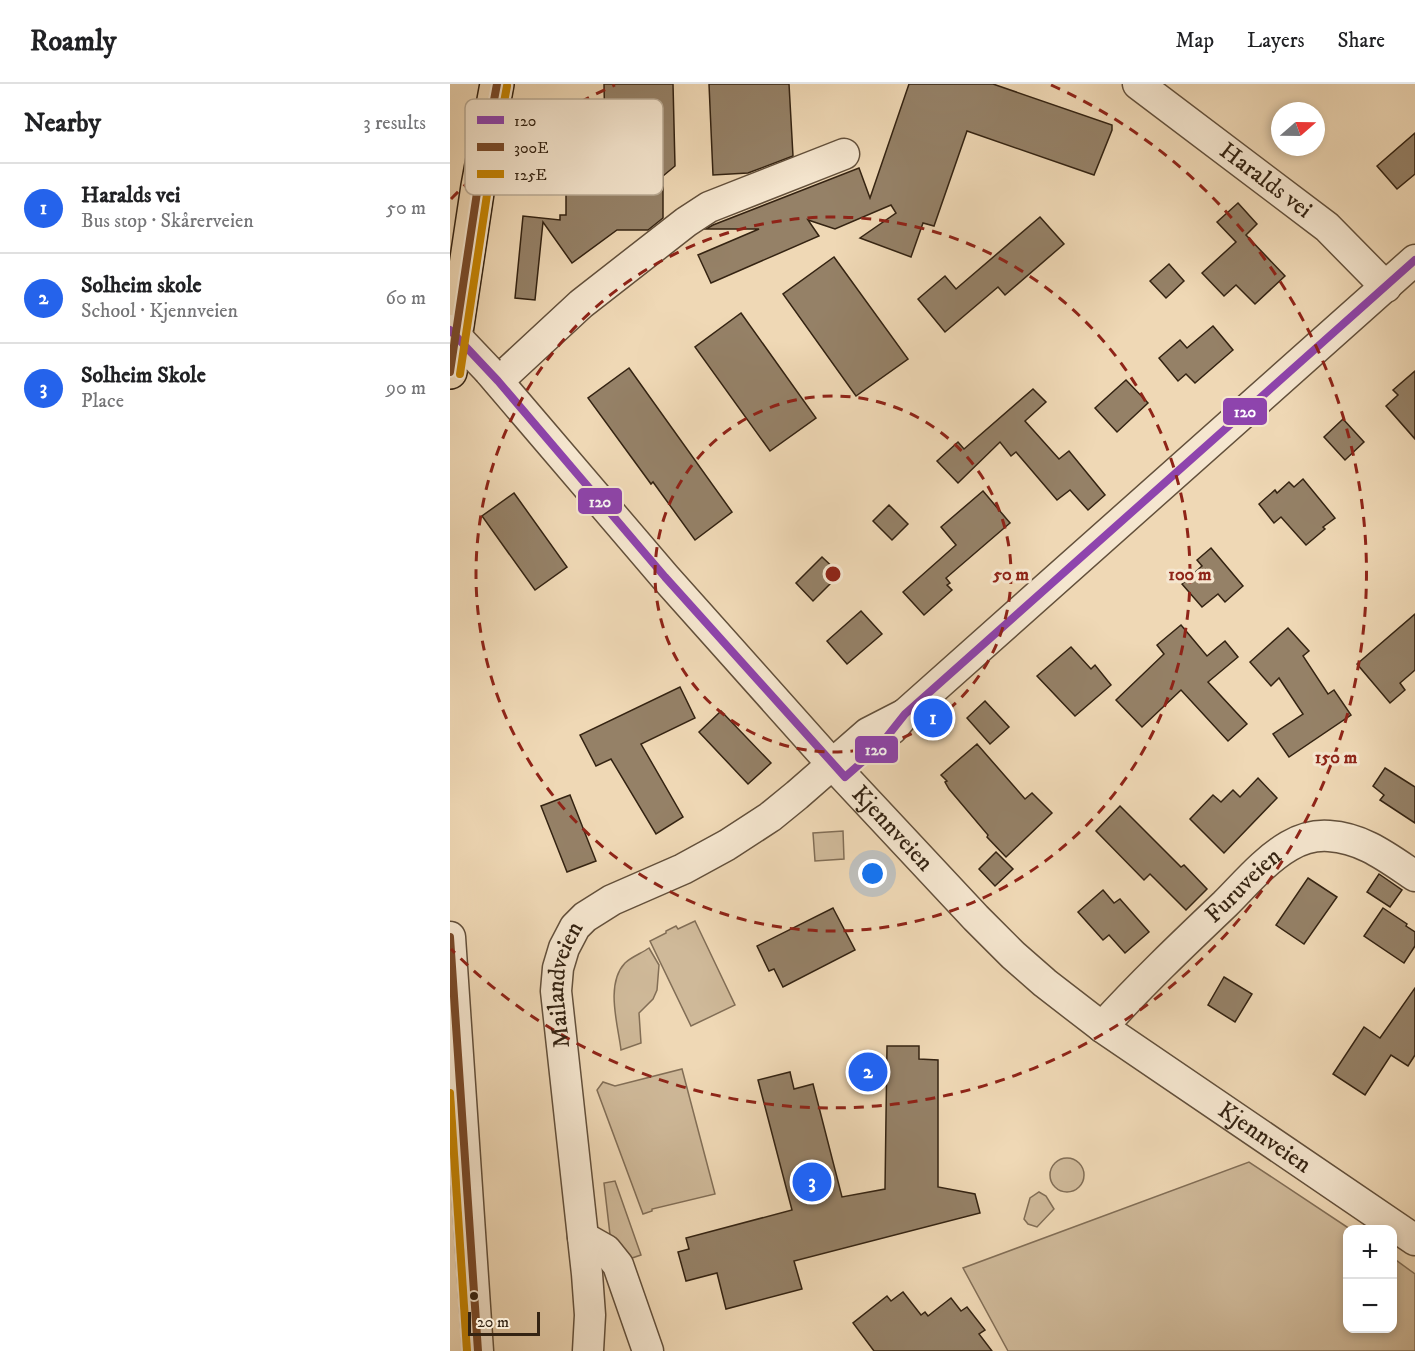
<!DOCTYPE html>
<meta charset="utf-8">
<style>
:root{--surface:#fff;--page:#f6f6f6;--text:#202124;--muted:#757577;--line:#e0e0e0;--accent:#2563eb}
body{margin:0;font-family:"IM FELL DW Pica",serif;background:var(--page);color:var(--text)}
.controls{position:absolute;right:18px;bottom:18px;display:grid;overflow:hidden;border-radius:12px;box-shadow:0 3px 9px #0003}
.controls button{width:54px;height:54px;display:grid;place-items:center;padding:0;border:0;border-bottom:2px solid var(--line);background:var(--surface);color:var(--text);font:30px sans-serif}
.compass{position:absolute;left:821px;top:18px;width:54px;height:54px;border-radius:50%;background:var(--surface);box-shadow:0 3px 9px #0003;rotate:70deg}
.scale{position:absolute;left:18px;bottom:15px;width:72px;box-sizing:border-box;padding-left:6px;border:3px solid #342312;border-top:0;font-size:16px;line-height:21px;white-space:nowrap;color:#342312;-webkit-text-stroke:4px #f5e6cf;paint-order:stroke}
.you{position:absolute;left:423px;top:790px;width:21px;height:21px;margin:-15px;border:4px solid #fff;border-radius:50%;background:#1a73e8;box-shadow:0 0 0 9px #1a73e833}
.badge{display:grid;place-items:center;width:39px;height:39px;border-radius:50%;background:var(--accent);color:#fff;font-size:20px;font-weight:700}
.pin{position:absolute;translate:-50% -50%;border:3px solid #fff;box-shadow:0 2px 6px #0006}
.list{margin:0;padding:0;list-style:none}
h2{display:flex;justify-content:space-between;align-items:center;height:78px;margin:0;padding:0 24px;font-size:26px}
h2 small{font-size:20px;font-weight:400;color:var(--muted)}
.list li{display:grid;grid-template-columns:39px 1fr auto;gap:18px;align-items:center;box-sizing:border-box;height:90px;padding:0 24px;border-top:2px solid var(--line)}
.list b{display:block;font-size:22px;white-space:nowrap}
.list p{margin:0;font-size:20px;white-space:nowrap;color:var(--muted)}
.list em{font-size:20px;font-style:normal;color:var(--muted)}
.map{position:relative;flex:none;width:965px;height:1267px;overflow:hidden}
header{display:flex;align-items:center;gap:36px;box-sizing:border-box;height:84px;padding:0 30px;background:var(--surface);border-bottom:2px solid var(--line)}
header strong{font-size:28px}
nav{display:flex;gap:33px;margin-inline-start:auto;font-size:21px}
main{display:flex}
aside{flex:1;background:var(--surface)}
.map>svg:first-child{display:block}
.green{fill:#cfb999;stroke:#826e56;stroke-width:1.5}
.building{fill:#958167;stroke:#342312;stroke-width:1.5}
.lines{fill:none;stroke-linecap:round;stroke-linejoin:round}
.minor-casing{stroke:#63503b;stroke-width:33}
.highway-casing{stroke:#342312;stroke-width:36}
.minor{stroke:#f5e6cf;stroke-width:30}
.highway{stroke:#efd8b5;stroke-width:33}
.minor-bridge-casing{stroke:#63503b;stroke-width:33;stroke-linecap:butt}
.minor-bridge{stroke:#f5e6cf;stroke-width:30}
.bus-1-casing{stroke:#f5e6cf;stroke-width:12}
.bus-2-casing{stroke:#f5e6cf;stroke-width:12}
.bus-3-casing{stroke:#f5e6cf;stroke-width:12}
.bus-1{stroke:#8e44ad;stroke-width:8}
.bus-2{stroke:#7a4b2a;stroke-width:8}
.bus-3{stroke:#c68504;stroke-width:8}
.ring{fill:none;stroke:#8f2418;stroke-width:3;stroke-dasharray:10 8}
.bus-dot{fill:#342312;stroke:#f5e6cf;stroke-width:2}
.labels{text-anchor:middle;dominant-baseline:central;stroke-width:6;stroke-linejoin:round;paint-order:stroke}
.street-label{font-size:24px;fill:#342312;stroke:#f5e6cf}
.key{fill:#f5e6cf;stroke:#bbac96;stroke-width:1.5}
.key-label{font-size:16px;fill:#342312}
.centre{fill:#8f2418;stroke:#f5e6cf;stroke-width:3}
.ring-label{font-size:18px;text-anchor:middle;font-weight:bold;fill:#8f2418;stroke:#f5e6cf;stroke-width:6;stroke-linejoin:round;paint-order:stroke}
.line-badge{stroke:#f5e6cf;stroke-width:2}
.badge-label{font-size:16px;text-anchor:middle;font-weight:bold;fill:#fff}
</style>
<header>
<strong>Roamly</strong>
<nav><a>Map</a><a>Layers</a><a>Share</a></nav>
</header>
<main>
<aside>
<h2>Nearby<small>3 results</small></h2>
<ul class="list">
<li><span class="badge">1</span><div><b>Haralds vei</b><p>Bus stop · Skårerveien</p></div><em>50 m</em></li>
<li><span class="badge">2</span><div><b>Solheim skole</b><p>School · Kjennveien</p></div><em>60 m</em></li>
<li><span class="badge">3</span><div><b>Solheim Skole</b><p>Place</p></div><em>90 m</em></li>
</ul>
</aside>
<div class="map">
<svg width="965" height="1267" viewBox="0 0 965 1267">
<rect width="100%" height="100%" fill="#efd8b5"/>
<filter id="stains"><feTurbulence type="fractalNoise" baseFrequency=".00333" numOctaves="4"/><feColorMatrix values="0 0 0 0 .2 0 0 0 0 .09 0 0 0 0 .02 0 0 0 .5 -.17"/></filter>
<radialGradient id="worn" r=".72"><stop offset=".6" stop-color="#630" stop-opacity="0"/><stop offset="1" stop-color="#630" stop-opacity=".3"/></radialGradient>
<g class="green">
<polygon points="393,747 394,775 365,777 363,749"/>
<polygon points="245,837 285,921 241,942 200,857 216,849 216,847 226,842 228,845"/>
<path d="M 199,864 L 209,881 L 207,906 L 203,915 L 189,929 L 191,959 L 171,966 C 168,941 155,900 175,879 C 181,873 192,869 199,864 Z"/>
<polygon points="232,985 265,1110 202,1125 202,1127 193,1130 147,1006 153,998 165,1002"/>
<circle cx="617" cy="1091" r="17"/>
<polygon points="799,1078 900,1145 898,1146 898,1244 942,1244 943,1174 965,1190 965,1267 558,1267 513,1184"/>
<path d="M 165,1097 L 191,1171 L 182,1174 C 176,1166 171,1161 161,1159 L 154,1099 Z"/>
<polygon points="589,1108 596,1112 604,1125 587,1143 578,1140 574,1135 580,1114"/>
</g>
<g class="building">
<polygon points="154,0 223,0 225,82 213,92 213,134 198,146 167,146 122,179 93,138 85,216 65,214 73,132 110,136 110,131 116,131 116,84 138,83 138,50 155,50"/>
<polygon points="259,0 339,0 343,72 298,89 263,91"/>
<polygon points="459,0 543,0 662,41 662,46 644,91 517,47 484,142 473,139 461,173 410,154 446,129 441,121 385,145 358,136 369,152 261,199 248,171 309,145 256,145 263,141 409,84 420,114"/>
<polygon points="965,49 965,90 947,105 927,82"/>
<polygon points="788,119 807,140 796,151 835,192 805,220 786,201 774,212 752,189 786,158 767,138"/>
<polygon points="590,133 614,160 555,211 548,203 495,248 468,215 495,192 506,205"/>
<polygon points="384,173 458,275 406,312 333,210"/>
<polygon points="719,180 734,197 716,214 700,197"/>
<polygon points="291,229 366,334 320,367 245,263"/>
<polygon points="763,242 783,266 745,299 736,290 728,297 709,274 730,256 737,264"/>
<polygon points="179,284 282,428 245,456 203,398 201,400 138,314"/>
<polygon points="965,287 965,355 936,322 948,311 943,306"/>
<polygon points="676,296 698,319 667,348 645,324"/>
<polygon points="583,305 596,318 575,337 609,375 619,367 655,411 638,426 620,406 607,416 566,368 561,372 550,358 508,399 487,377 508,358 514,365"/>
<polygon points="893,335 914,358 895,376 874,353"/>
<polygon points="853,395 885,434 873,443 875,445 856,461 831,433 824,439 809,420 825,406 827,409 839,398 844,403"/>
<polygon points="533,407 560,439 496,494 500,499 497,501 502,506 474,531 453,508 506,461 491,443"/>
<polygon points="64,409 117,483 85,506 32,432"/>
<polygon points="439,421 458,440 442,456 423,437"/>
<polygon points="761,464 793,502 775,518 768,510 752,523 732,500 752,482 747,476"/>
<polygon points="372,473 390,490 363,517 346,499"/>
<polygon points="411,527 432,550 397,580 377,557"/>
<polygon points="965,530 965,586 950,599 955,606 940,619 907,580"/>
<polygon points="731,541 757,572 775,557 788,573 758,598 797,640 778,657 731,606 692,643 666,616 714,570 707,561"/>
<polygon points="838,544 859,567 853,572 878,610 884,606 901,631 839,673 823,650 853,630 829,594 821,602 800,578"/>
<polygon points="621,563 641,585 645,581 661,601 625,632 587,592"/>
<polygon points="230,603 245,634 191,660 233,733 206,750 161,675 146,682 130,651"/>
<polygon points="535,617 559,643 540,660 517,634"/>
<polygon points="271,627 321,679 298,700 249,648"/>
<polygon points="527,660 575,715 582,709 602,729 556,773 537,753 538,751 499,705 495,698 497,697 491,691"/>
<polygon points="935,684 965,703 965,739 930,716 934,711 923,702"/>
<polygon points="808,694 827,714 774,769 740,735 763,711 771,718 783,706 790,713"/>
<polygon points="120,711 146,777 117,788 91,722"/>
<polygon points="670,722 731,783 734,781 757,805 736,826 700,790 694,796 646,747"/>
<polygon points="546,768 563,785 545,802 529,785"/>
<polygon points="929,790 952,806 940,823 917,808"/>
<polygon points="858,794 887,813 854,860 826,841"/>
<polygon points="653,806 664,819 670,815 699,848 675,869 659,851 653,856 628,828"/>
<polygon points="383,824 405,866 333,903 324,885 319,887 307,862"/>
<polygon points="933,824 957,840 956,842 965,848 965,862 954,879 914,852"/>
<polygon points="774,893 802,910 785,938 758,921"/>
<polygon points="965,904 965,971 958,982 941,971 915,1011 883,990 914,943 930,954"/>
<polygon points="437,962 469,962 469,975 488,976 488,1103 525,1110 530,1129 344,1177 352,1205 276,1225 267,1189 236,1197 228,1168 239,1165 236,1154 342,1126 308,996 340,988 344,1005 363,1000 392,1113 435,1105"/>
<polygon points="453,1208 471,1231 475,1228 478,1232 501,1214 511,1227 517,1223 535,1246 529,1250 542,1267 424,1267 403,1239 437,1212 441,1217"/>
</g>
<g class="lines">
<g class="minor-casing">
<g id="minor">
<path id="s1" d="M 688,0 L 877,143 L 936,203"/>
<path id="s2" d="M 39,287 L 215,493 L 382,680 L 526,834 L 563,871 L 595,899 L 652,943 L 965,1156"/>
<polyline points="48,297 131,220 236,138 259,123 394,70"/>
<polyline points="442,645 455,630 965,176"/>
<polyline points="0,853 28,1267"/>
<path id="s3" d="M 652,943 C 691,900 733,860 775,820 C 795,800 815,776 839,762 C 851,755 866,751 879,752 C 913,754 938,774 965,792"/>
<polyline points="133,1153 156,1166 168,1181 198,1267"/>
<path id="s4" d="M 138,1267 L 140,1231 L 137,1190 L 106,907 L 108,884 L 114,864 L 125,843 L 135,833 L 162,816 L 233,785 L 277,761 L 320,733 L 347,711 L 418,649 L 455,630"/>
</g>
</g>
<g class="highway-casing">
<polyline id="highway" points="0,288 28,102 47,0"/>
</g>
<use href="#minor" class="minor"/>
<use href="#highway" class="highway"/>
<g class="minor-bridge-casing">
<polyline id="minor-bridge" points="0,246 39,287"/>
</g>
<use href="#minor-bridge" class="minor-bridge"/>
<g class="bus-1-casing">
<polyline id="bus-1" points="0,246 48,297 215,493 395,693 428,664 455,630 965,176"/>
</g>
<g class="bus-2-casing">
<g id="bus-2">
<polyline points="0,288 28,102 47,0"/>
<polyline points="0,853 28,1267"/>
</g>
</g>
<g class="bus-3-casing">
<g id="bus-3">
<polyline points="10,290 38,104 57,2"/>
<polyline points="0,1009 17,1267"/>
</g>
</g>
<use href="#bus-1" class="bus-1"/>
<use href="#bus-2" class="bus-2"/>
<use href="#bus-3" class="bus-3"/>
</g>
<g class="ring">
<circle cx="383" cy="490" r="178"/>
<circle cx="383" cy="490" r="357"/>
<path d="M1 115A535 535 0 0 1 165 1M601 1A535 535 0 1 1 1 865"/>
</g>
<circle class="bus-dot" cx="24" cy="1212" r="5"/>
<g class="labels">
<g class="street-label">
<text stroke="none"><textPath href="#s1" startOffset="160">Haralds vei</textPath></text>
<text stroke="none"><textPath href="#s2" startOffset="610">Kjennveien</textPath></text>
<text stroke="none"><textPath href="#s3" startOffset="200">Furuveien</textPath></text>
<text stroke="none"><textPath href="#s4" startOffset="369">Mailandveien</textPath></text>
<text stroke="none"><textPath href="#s2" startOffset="1096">Kjennveien</textPath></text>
</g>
</g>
<rect x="15" y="15" width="198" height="96" rx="9" class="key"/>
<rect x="27" y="32" width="27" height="8" fill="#8e44ad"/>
<rect x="27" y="59" width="27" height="8" fill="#7a4b2a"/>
<rect x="27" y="86" width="27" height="8" fill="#c68504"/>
<g class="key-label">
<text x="64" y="42">120</text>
<text x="64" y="69">300E</text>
<text x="64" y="96">125E</text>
</g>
<circle cx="383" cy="490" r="9" class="centre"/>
<g class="ring-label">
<text x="561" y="496">50 m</text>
<text x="740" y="496">100 m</text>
<text x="886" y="679">150 m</text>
</g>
<g class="line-badge">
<rect x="772" y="313" width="46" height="29" rx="6" fill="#8e44ad"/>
<rect x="127" y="403" width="46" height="28" rx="6" fill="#8e44ad"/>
<rect x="404" y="651" width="45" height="29" rx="6" fill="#8e44ad"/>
</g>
<g class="badge-label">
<text x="795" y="333">120</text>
<text x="150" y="423">120</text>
<text x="426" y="671">120</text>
</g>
<rect width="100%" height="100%" filter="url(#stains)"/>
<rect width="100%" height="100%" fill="url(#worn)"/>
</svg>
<div class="controls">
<button>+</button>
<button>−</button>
</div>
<svg class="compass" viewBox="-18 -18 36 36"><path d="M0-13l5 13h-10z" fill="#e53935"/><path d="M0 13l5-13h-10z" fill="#757577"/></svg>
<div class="scale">20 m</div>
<div class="you"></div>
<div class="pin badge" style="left:483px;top:634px">1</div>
<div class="pin badge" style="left:418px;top:988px">2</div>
<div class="pin badge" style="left:362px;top:1098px">3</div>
</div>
</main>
